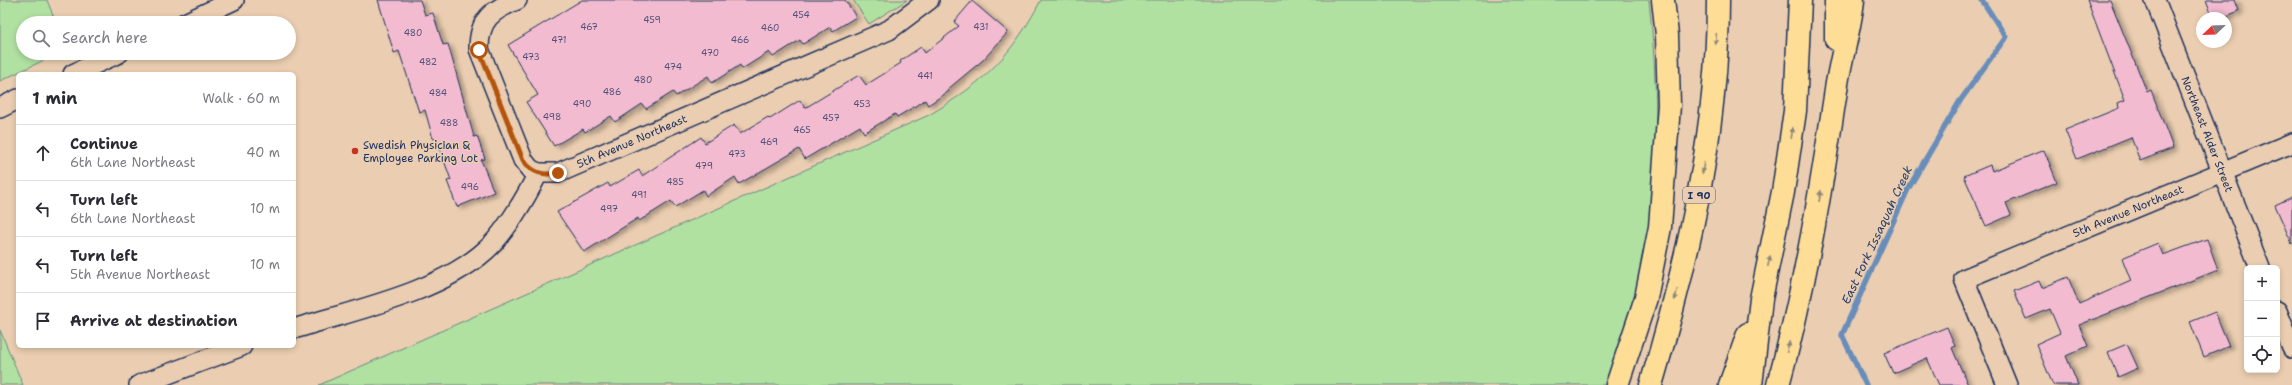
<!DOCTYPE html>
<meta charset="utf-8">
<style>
:root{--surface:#fff;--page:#f7f7f7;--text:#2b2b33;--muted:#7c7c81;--line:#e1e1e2}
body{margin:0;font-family:"Shantell Sans",sans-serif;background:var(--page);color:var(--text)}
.controls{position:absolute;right:12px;bottom:12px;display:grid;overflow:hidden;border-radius:6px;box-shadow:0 2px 6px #0003}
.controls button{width:36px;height:36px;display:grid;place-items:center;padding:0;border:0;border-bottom:1px solid var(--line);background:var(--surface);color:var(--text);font:20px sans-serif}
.compass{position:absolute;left:2196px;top:12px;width:36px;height:36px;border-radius:50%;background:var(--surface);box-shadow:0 2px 6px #0003;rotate:247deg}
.stop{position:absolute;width:12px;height:12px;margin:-9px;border:3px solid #b45309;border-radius:50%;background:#fff}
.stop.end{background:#b45309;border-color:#fff;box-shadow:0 1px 4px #0008}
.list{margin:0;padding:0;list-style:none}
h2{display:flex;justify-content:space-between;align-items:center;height:52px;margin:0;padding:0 16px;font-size:17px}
h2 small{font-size:13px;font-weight:400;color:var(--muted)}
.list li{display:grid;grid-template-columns:26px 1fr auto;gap:12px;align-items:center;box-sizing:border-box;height:56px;padding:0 16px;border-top:1px solid var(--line)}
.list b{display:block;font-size:15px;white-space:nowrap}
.list p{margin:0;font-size:13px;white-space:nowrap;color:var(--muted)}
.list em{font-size:13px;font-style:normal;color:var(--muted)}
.icon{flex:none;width:22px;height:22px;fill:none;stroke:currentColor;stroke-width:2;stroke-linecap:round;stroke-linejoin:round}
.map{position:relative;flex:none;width:2292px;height:385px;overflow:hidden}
.search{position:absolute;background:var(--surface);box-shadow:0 2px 6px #0003;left:16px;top:16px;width:280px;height:44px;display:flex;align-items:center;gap:10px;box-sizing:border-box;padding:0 14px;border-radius:22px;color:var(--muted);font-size:15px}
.panel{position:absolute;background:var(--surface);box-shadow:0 2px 6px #0003;left:16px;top:72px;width:280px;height:276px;border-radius:6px}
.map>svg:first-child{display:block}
.green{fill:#b0e1a1;stroke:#668880}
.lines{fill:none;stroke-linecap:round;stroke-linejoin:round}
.stream{stroke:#688dba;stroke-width:5.5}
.building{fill:#f3bbd0;stroke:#1b2f5e;filter:url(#shadow)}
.minor-casing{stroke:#1b2f5e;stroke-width:22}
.motorway-casing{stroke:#1b2f5e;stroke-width:25}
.minor{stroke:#ebceb1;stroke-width:19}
.motorway{stroke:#fedd96;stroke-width:22}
.oneway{fill:#8c867a}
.route{stroke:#b45309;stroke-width:5}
.poi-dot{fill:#c8321e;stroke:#ebceb1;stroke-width:1.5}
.labels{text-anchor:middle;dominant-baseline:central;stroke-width:3;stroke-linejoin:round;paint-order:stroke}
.number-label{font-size:9px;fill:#51527a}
.shield{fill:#ebceb1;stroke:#595f77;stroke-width:1}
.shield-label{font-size:10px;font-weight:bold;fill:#1b2f5e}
.street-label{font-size:11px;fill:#1b2f5e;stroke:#ebceb1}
.poi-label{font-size:11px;fill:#1b2f5e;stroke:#ebceb1;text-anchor:start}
.water-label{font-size:12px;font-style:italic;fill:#283f6d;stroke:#ebceb1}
</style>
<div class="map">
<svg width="2292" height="385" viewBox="0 0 2292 385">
<defs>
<filter id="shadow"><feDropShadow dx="4.5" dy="2.5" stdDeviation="2" flood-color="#0004"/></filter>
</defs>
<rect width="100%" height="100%" fill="#ebceb1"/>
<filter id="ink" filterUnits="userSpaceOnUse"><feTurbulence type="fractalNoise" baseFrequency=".025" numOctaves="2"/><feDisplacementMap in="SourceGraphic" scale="8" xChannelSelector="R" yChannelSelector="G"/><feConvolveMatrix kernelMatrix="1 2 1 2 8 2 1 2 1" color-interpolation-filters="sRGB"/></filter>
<g filter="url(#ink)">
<g class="green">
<polygon points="0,0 47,0 56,23 23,23 23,53 59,53 0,81"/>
<polygon points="853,0 907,0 869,24"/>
<path d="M 1041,0 L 1649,0 C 1657,75 1659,150 1649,224 C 1642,278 1629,332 1617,385 L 319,385 L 929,115 C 983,83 1012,56 1041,0 Z"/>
<polygon points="0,330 23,385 0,385"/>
</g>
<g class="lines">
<polyline class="stream" points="1866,385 1842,335 1908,189 1960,101 2006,37 1982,0"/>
</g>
<g class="building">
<polygon points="378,0 420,0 425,15 433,13 443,45 448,44 474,137 477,136 485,159 481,160 494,192 457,207 447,181 451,180 436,138 433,139 425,110 419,112 399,51 394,53"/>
<polygon points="582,0 845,0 856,17 833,31 830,27 803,44 800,40 773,57 769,52 742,69 740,65 712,83 708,76 676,96 673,92 646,109 642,104 615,122 611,116 585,132 583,129 554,146 526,102 538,95 508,45"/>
<polygon points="2087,0 2110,0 2147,92 2151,90 2173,148 2140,161 2131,137 2077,159 2065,130 2119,108 2118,103 2125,100"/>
<polygon points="2206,0 2235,0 2239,11 2221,18 2213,18"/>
<polygon points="972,1 1008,32 983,60 948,89 949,91 928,105 925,100 897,117 895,114 864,133 860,126 805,159 799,149 739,184 735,177 706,196 703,190 675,207 671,201 639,221 638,218 584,252 557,212 608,183 610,187 639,170 642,176 701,137 705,143 734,125 740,134 768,117 770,119 800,100 805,108 859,75 866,85 901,63 900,61 921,47 925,53 959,26 954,22"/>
<polygon points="2044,150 2057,182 2006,203 2011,215 1986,226 1964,176 1990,165 1992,171"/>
<polygon points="2292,197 2292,244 2275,205"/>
<polygon points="2207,239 2218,270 2079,325 2088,346 2066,356 2078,385 2053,385 2036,344 2060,333 2050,309 2026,319 2014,291 2039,281 2042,288 2068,277 2079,304 2131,281 2122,258 2158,243 2163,255"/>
<polygon points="2215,312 2229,346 2204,357 2190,322"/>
<polygon points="1947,327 1955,346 1952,348 1968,385 1939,385 1927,358 1893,373 1884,353"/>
<polygon points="2127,344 2138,368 2118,377 2108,352"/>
</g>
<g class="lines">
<g class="minor-casing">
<g id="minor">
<path d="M 517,0 C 492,10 479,19 479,49 L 523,160 L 530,169 L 538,173"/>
<path id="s1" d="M 2155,0 L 2260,268"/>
<polyline points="185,23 234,0"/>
<polyline points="73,74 119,53"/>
<polyline points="0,108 18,99"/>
<polyline points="2277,311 2292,348"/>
<path id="s2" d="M 294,329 C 354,310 438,293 485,251 C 504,235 527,196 538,173 L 558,173 L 889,30 L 929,0"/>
<polyline points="139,385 242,346"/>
<path id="s3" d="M 2007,385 L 1964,279 L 2292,143"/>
</g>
</g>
<g class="motorway-casing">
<g id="motorway">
<polyline points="1836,39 1836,0"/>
<polyline points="1617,385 1646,298 1660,227 1669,105 1667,35 1663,0"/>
<path d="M 1651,385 C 1688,260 1718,131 1718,0"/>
<polyline points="1730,385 1748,334"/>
<polyline points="1751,385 1761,299 1783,192 1795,111 1800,0"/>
<path d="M 1778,385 C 1805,288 1821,189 1836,90 C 1840,60 1850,30 1853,0"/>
</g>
</g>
<use href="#minor" class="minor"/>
<use href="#motorway" class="motorway"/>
</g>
<defs><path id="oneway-solid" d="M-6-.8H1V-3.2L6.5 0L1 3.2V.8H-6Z"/></defs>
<g class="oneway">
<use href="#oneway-solid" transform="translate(1716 39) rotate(94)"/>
<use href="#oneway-solid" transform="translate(1792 133) rotate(-82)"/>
<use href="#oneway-solid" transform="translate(1703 168) rotate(98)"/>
<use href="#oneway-solid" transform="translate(1820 196) rotate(-80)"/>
<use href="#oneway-solid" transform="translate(1769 261) rotate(-78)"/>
<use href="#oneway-solid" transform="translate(1676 295) rotate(104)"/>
<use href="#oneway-solid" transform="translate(1788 347) rotate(-76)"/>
</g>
</g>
<g class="lines" filter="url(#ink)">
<path class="route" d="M 479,50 L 523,160 C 533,173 542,176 558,173"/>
</g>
<circle class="poi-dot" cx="355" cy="151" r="4"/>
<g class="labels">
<g class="number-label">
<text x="801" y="15">454</text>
<text x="652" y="20">459</text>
<text x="589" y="27">467</text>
<text x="981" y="27">431</text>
<text x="770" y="28">460</text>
<text x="413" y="33">480</text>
<text x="559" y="40">471</text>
<text x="740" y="40">466</text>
<text x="710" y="53">470</text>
<text x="531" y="57">473</text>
<text x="428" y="62">482</text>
<text x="673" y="67">474</text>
<text x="925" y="76">441</text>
<text x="643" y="80">480</text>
<text x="612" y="92">486</text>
<text x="438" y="93">484</text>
<text x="582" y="104">490</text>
<text x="862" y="104">453</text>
<text x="552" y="117">498</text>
<text x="831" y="118">457</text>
<text x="449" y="123">488</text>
<text x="802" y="130">465</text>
<text x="769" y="142">469</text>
<text x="737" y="154">473</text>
<text x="704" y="166">479</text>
<text x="675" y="182">485</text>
<text x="470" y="187">496</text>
<text x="639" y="195">491</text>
<text x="609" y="209">497</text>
</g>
<rect class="shield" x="1683" y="187" width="32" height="16" rx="3"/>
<g class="shield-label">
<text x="1699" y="195">I 90</text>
</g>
<g class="street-label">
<text stroke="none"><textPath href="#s1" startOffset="144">Northeast Alder Street</textPath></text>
<text stroke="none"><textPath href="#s2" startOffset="403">5th Avenue Northeast</textPath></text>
<text stroke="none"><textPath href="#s3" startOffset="292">5th Avenue Northeast</textPath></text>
</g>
<g class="poi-label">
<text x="363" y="145">Swedish Physician &amp;<tspan x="363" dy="13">Employee Parking Lot</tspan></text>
</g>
<g class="water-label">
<text transform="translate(1877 235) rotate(-65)">East Fork Issaquah Creek</text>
</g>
</g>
</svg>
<div class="controls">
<button>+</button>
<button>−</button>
<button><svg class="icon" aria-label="locate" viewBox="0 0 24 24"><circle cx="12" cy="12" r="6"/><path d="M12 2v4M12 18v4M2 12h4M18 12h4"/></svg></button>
</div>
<svg class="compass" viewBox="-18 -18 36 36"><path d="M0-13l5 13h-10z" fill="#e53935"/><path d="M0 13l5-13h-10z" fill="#7c7c81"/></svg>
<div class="stop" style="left:479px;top:50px"></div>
<div class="stop end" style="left:558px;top:173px"></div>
<div class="search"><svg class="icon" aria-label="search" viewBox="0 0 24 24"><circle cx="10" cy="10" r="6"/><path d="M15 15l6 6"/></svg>Search here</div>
<section class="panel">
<h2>1 min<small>Walk · 60 m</small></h2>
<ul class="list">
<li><svg class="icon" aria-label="ahead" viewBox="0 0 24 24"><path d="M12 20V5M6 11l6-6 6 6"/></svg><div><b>Continue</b><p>6th Lane Northeast</p></div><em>40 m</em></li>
<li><svg class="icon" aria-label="left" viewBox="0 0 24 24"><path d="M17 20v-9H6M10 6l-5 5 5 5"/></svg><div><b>Turn left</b><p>6th Lane Northeast</p></div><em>10 m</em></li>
<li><svg class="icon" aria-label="left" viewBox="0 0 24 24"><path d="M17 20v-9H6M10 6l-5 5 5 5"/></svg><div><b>Turn left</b><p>5th Avenue Northeast</p></div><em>10 m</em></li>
<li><svg class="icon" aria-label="arrive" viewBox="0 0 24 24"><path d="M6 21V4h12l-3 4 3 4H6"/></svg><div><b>Arrive at destination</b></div></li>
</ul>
</section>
</div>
